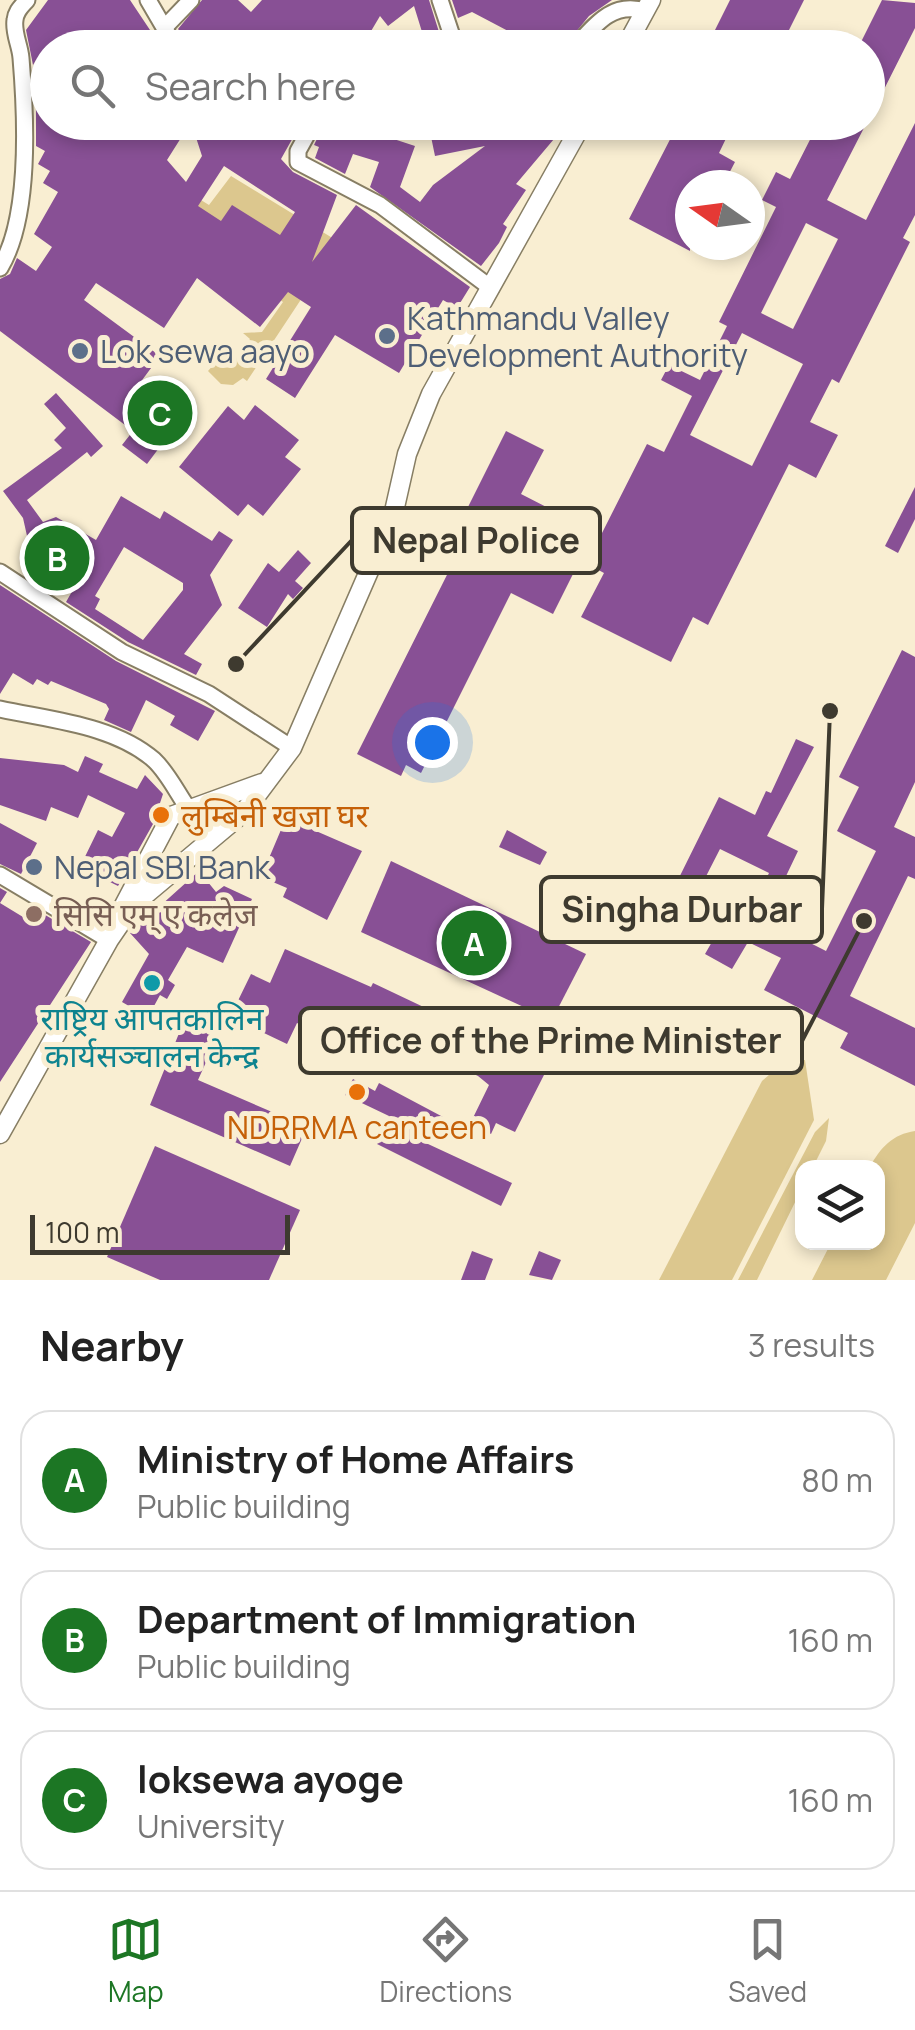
<!DOCTYPE html>
<meta charset="utf-8">
<style>
:root{--surface:#fff;--page:#f6f6f6;--text:#222;--muted:#767676;--line:#e0e0e0;--accent:#1c7624}
body{margin:0;font-family:Manrope,"Noto Sans Devanagari",sans-serif;background:var(--page);color:var(--text)}
.controls{position:absolute;right:30px;bottom:30px;display:grid;overflow:hidden;border-radius:20px;box-shadow:0 5px 15px #0003}
.controls button{width:90px;height:90px;display:grid;place-items:center;padding:0;border:0;border-bottom:2px solid var(--line);background:var(--surface);color:var(--text);font:50px sans-serif}
.compass{position:absolute;left:675px;top:170px;width:90px;height:90px;border-radius:50%;background:var(--surface);box-shadow:0 5px 15px #0003;rotate:284deg}
.scale{position:absolute;left:30px;bottom:25px;width:260px;box-sizing:border-box;padding-left:10px;border:5px solid #3e3a2f;border-top:0;font-size:28px;line-height:35px;white-space:nowrap;color:#3e3a2f;-webkit-text-stroke:8px #f9eed2;paint-order:stroke}
.you{position:absolute;left:432px;top:742px;width:35px;height:35px;margin:-25px;border:8px solid #fff;border-radius:50%;background:#1a73e8;box-shadow:0 0 0 15px #1a73e833}
.badge{display:grid;place-items:center;width:65px;height:65px;border-radius:50%;background:var(--accent);color:#fff;font-size:32px;font-weight:700}
.pin{position:absolute;translate:-50% -50%;border:5px solid #fff;box-shadow:0 2px 10px #0006}
.list{margin:0;padding:0;list-style:none}
h2{display:flex;justify-content:space-between;align-items:center;height:130px;margin:0;padding:0 40px;font-size:42px}
h2 small{font-size:32px;font-weight:400;color:var(--muted)}
.list li{display:grid;grid-template-columns:65px 1fr auto;gap:30px;align-items:center;box-sizing:border-box;height:140px;margin:0 20px 20px;padding:0 20px;border:2px solid var(--line);border-radius:30px}
.list b{display:block;font-size:38px;white-space:nowrap}
.list p{margin:0;font-size:32px;white-space:nowrap;color:var(--muted)}
.list em{font-size:32px;font-style:normal;color:var(--muted)}
.icon{flex:none;width:55px;height:55px;fill:none;stroke:currentColor;stroke-width:2;stroke-linecap:round;stroke-linejoin:round}
.map{position:relative;flex:none;width:915px;height:1280px;overflow:hidden}
.search{position:absolute;background:var(--surface);box-shadow:0 5px 15px #0003;left:30px;right:30px;top:30px;height:110px;display:flex;align-items:center;gap:25px;box-sizing:border-box;padding:0 35px;border-radius:55px;color:var(--muted);font-size:38px}
.sheet{height:610px;background:var(--surface)}
nav{display:flex;justify-content:space-around;align-items:center;box-sizing:border-box;height:140px;border-top:2px solid var(--line);background:var(--surface);font-size:28px;color:var(--muted)}
nav a{display:grid;justify-items:center;gap:5px}
nav .on{color:var(--accent)}
.map>svg:first-child{display:block}
.green{fill:#dcc78e}
.building{fill:#885095;fill-rule:evenodd}
.lines{fill:none;stroke-linecap:round;stroke-linejoin:round}
.minor-casing{stroke:#877e64;stroke-width:19}
.tertiary-casing{stroke:#877e64;stroke-width:21}
.minor{stroke:#fff;stroke-width:15}
.tertiary{stroke:#fff;stroke-width:18}
.service-dot{fill:#5c6f8a;stroke:#f9eed2;stroke-width:4}
.food-dot{fill:#e8710a;stroke:#f9eed2;stroke-width:4}
.education-dot{fill:#8d6e63;stroke:#f9eed2;stroke-width:4}
.culture-dot{fill:#0f9aa8;stroke:#f9eed2;stroke-width:4}
.labels{text-anchor:middle;dominant-baseline:central;stroke-width:10;stroke-linejoin:round;paint-order:stroke}
.service-label{font-size:32px;fill:#4e5e75;stroke:#f9eed2;text-anchor:start}
.food-label{font-size:32px;fill:#c56008;stroke:#f9eed2;text-anchor:start}
.education-label{font-size:32px;fill:#785e54;stroke:#f9eed2;text-anchor:start}
.culture-label{font-size:32px;fill:#0d838f;stroke:#f9eed2}
.leader{fill:none;stroke:#3e3a2f;stroke-width:4}
.callout-dot{fill:#3e3a2f;stroke:#f9eed2;stroke-width:4}
.callout{fill:#f9eed2;stroke:#3e3a2f;stroke-width:4}
.callout-label{font-size:35px;text-anchor:middle;font-weight:bold;fill:#3e3a2f}
</style>
<div class="map">
<svg width="915" height="1280" viewBox="0 0 915 1280">
<rect width="100%" height="100%" fill="#f9eed2"/>
<g class="green">
<polygon points="231,176 339,242 247,381 243,378 233,385 221,384 208,371 225,352 237,358 250,339 243,333 262,332 283,302 238,269 188,192 209,205"/>
<polygon points="805,1060 814,1120 732,1280 659,1280 762,1081 785,1061"/>
<polygon points="829,1118 826,1141 813,1167 802,1168 802,1188 757,1280 738,1280 815,1132"/>
<path d="M 915,1131 L 915,1223 L 886,1280 L 812,1280 L 831,1243 L 878,1242 L 878,1168 L 870,1167 C 880,1148 893,1134 915,1131 Z"/>
</g>
<g class="building">
<path d="M 48,0 L 130,0 L 162,48 L 44,48 L 48,122 L 134,122 L 150,133 L 157,122 L 191,122 L 167,160 L 186,182 L 202,156 L 191,122 L 206,122 L 218,129 L 221,122 L 278,122 L 295,134 L 281,159 L 293,172 L 337,195 L 312,262 L 356,205 L 470,287 L 457,308 L 443,300 L 399,373 L 335,335 L 295,398 L 266,379 L 311,307 L 288,292 L 260,327 L 197,278 L 164,328 L 96,283 L 84,300 L 160,356 L 128,399 L 171,432 L 147,464 L 122,445 L 133,431 L 0,331 L 0,279 L 10,274 L 17,258 L 36,271 L 52,247 L 34,234 L 58,192 L 43,183 L 50,171 L 38,164 L 45,151 L 36,146 L 36,60 L 33,65 L 26,30 ZM 224,166 L 295,212 L 280,235 L 232,205 L 221,221 L 198,206 Z"/>
<polygon points="202,0 238,0 251,12 262,0 429,0 444,48 427,48 414,6 388,26 380,16 361,48 340,48 331,42 328,46 310,34 304,48 194,48 178,29"/>
<polygon points="452,0 612,0 589,16 563,48 474,48 510,32 472,12 458,18"/>
<polygon points="730,0 804,0 780,48 706,48"/>
<polygon points="882,0 915,3 915,28 868,121 868,48 858,48"/>
<polygon points="325,122 342,122 415,146 400,187 420,202 433,185 485,146 435,156 428,122 560,122 547,132 554,139 516,184 526,190 503,224 507,227 499,243 481,266 370,187 379,162 353,154 345,174 315,158 319,147 314,145"/>
<polygon points="679,122 734,122 719,153 735,162 723,185 690,185 690,251 629,219"/>
<path d="M 819,122 L 867,122 L 827,200 L 866,220 L 915,123 L 915,215 L 903,238 L 910,242 L 839,383 L 832,379 L 810,422 L 838,435 L 816,478 L 789,464 L 708,625 L 693,617 L 671,662 L 581,617 L 604,573 L 580,560 L 553,614 L 511,593 L 421,773 L 406,765 L 401,776 L 357,754 L 460,549 L 450,543 L 506,431 L 544,450 L 521,494 L 601,535 L 647,444 L 664,452 L 692,396 L 661,380 L 669,365 L 700,380 L 727,326 L 719,322 L 776,207 L 762,200 L 776,172 L 790,179 ZM 806,223 L 838,239 L 793,329 L 761,313 ZM 742,333 L 803,364 L 752,466 L 690,435 Z"/>
<path d="M 56,393 L 103,446 L 91,457 L 87,452 L 27,500 L 43,522 L 56,517 L 96,540 L 121,496 L 160,519 L 164,511 L 212,541 L 219,531 L 233,540 L 210,575 L 222,605 L 184,654 L 202,664 L 196,675 L 128,642 L 66,602 L 74,588 L 34,567 L 23,518 L 3,491 L 62,448 L 54,440 L 66,428 L 44,404 ZM 124,547 L 183,583 L 183,590 L 143,640 L 95,609 L 100,599 L 95,596 Z"/>
<polygon points="255,405 299,440 285,457 301,469 263,516 248,504 238,516 179,467 228,406 244,420"/>
<polygon points="915,487 915,519 898,553 885,546"/>
<polygon points="298,550 311,563 295,581 303,588 293,599 288,594 267,627 238,608 268,563 279,572"/>
<polygon points="0,585 116,661 215,711 198,741 170,725 175,716 146,700 131,732 104,720 109,709 106,704 51,681 48,685 37,679 33,685 13,673 0,694"/>
<path d="M 902,650 L 915,657 L 915,782 L 894,827 L 915,837 L 915,879 L 908,876 L 850,996 L 915,1028 L 915,1086 L 840,1048 L 848,1033 L 764,990 L 781,958 L 748,942 L 732,969 L 705,954 L 720,928 L 667,902 L 719,797 L 755,815 L 766,791 L 771,793 L 796,739 L 814,747 L 767,836 L 798,851 L 765,920 L 826,951 L 876,851 L 837,831 L 859,787 L 839,777 ZM 720,849 L 769,873 L 748,915 L 699,890 Z"/>
<polygon points="85,756 103,764 99,772 137,789 145,775 163,794 153,824 118,886 80,867 98,830 112,837 125,813 88,795 78,818 51,807 46,821 0,805 0,758 64,765 78,772"/>
<polygon points="286,818 362,851 327,920 283,897 287,888 261,877"/>
<polygon points="0,823 37,843 21,874 0,864"/>
<polygon points="507,830 547,852 540,865 499,847"/>
<polygon points="391,861 586,954 552,1020 361,932"/>
<polygon points="199,871 216,892 224,886 252,899 223,963 187,947 168,980 175,985 167,999 160,995 148,1017 122,1002 149,954 130,933"/>
<polygon points="0,888 7,892 0,903 23,917 30,906 91,942 0,1082"/>
<polygon points="285,949 371,987 373,983 491,1039 504,1047 502,1052 545,1073 515,1132 496,1123 491,1134 470,1124 489,1085 478,1076 343,1010 330,1038 297,1023 287,1044 230,1017 251,974 270,983"/>
<polygon points="186,1016 220,1031 198,1080 307,1127 290,1166 150,1105"/>
<polygon points="353,1079 375,1091 379,1083 443,1117 428,1144 512,1183 501,1206 377,1144 389,1116 345,1095"/>
<polygon points="155,1146 300,1210 269,1280 160,1280 107,1257"/>
<polygon points="472,1251 493,1259 485,1280 461,1280"/>
<polygon points="539,1251 561,1260 552,1280 529,1275"/>
</g>
<g class="lines">
<g class="minor-casing">
<g id="minor">
<polyline points="148,0 176,48"/>
<polyline points="440,0 456,48"/>
<polyline points="165,27 191,0"/>
<path d="M 574,48 C 595,25 612,1 645,11"/>
<polyline points="314,122 298,151 298,162 380,205 491,288"/>
<path d="M 0,268 C 31,217 26,118 21,58 C 20,45 13,33 15,20 C 16,11 21,7 27,0"/>
<polyline points="0,572 122,652 209,694 292,748"/>
<path d="M 0,709 C 50,720 114,725 154,760 C 169,774 178,795 190,811"/>
<polyline points="0,875 109,940"/>
</g>
</g>
<g class="tertiary-casing">
<g id="tertiary">
<polyline points="625,48 651,0"/>
<polyline points="122,909 171,816 262,783"/>
<polyline points="0,1134 109,940 133,905 244,812 292,748 393,516 407,454 431,394 583,122"/>
</g>
</g>
<use href="#minor" class="minor"/>
<use href="#tertiary" class="tertiary"/>
</g>
<g class="service-dot">
<circle cx="387" cy="336" r="10"/>
<circle cx="80" cy="351" r="10"/>
<circle cx="34" cy="867" r="10"/>
</g>
<g class="food-dot">
<circle cx="161" cy="815" r="10"/>
<circle cx="357" cy="1092" r="10"/>
</g>
<circle class="education-dot" cx="34" cy="914" r="10"/>
<circle class="culture-dot" cx="152" cy="983" r="10"/>
<g class="labels">
<g class="service-label">
<text x="407" y="318">Kathmandu Valley<tspan x="407" dy="37">Development Authority</tspan></text>
<text x="100" y="351">Lok sewa aayo</text>
<text x="54" y="867">Nepal SBI Bank</text>
</g>
<g class="food-label">
<text x="181" y="815">लुम्बिनी खजा घर</text>
<text x="357" y="1127" text-anchor="middle">NDRRMA canteen</text>
</g>
<g class="education-label">
<text x="54" y="914">सिसि एम् ए कलेज</text>
</g>
<g class="culture-label">
<text x="152" y="1018">राष्ट्रिय आपतकालिन<tspan x="152" dy="37">कार्यसञ्चालन केन्द्र</tspan></text>
</g>
</g>
<path class="leader" d="M236 664L352 540M830 711L822 909M864 921L802 1041"/>
<g class="callout-dot">
<circle cx="236" cy="664" r="10"/>
<circle cx="830" cy="711" r="10"/>
<circle cx="864" cy="921" r="10"/>
</g>
<g class="callout">
<rect x="352" y="508" width="248" height="65" rx="10"/>
<rect x="541" y="877" width="281" height="65" rx="10"/>
<rect x="300" y="1008" width="502" height="65" rx="10"/>
</g>
<g class="callout-label">
<text x="476" y="553">Nepal Police</text>
<text x="682" y="922">Singha Durbar</text>
<text x="551" y="1053">Office of the Prime Minister</text>
</g>
</svg>
<div class="controls">
<button><svg class="icon" aria-label="layers" viewBox="0 0 24 24"><path d="M12 4l9 5-9 5-9-5zM3 14l9 5 9-5"/></svg></button>
</div>
<svg class="compass" viewBox="-18 -18 36 36"><path d="M0-13l5 13h-10z" fill="#e53935"/><path d="M0 13l5-13h-10z" fill="#767676"/></svg>
<div class="scale">100 m</div>
<div class="you"></div>
<div class="pin badge" style="left:474px;top:943px">A</div>
<div class="pin badge" style="left:57px;top:558px">B</div>
<div class="pin badge" style="left:160px;top:413px">C</div>
<div class="search"><svg class="icon" aria-label="search" viewBox="0 0 24 24"><circle cx="10" cy="10" r="6"/><path d="M15 15l6 6"/></svg>Search here</div>
</div>
<section class="sheet">
<h2>Nearby<small>3 results</small></h2>
<ul class="list">
<li><span class="badge">A</span><div><b>Ministry of Home Affairs</b><p>Public building</p></div><em>80 m</em></li>
<li><span class="badge">B</span><div><b>Department of Immigration</b><p>Public building</p></div><em>160 m</em></li>
<li><span class="badge">C</span><div><b>loksewa ayoge</b><p>University</p></div><em>160 m</em></li>
</ul>
</section>
<nav>
<a class="on"><svg class="icon" aria-label="map" viewBox="0 0 24 24"><path d="M3 6l6-2 6 2 6-2v14l-6 2-6-2-6 2zM9 4v14M15 6v14"/></svg>Map</a>
<a><svg class="icon" aria-label="directions" viewBox="0 0 24 24"><path d="M12 3l9 9-9 9-9-9zM9 14v-3h6M13 9l2 2-2 2"/></svg>Directions</a>
<a><svg class="icon" aria-label="saved" viewBox="0 0 24 24"><path d="M7 4h10v16l-5-4-5 4z"/></svg>Saved</a>
</nav>
